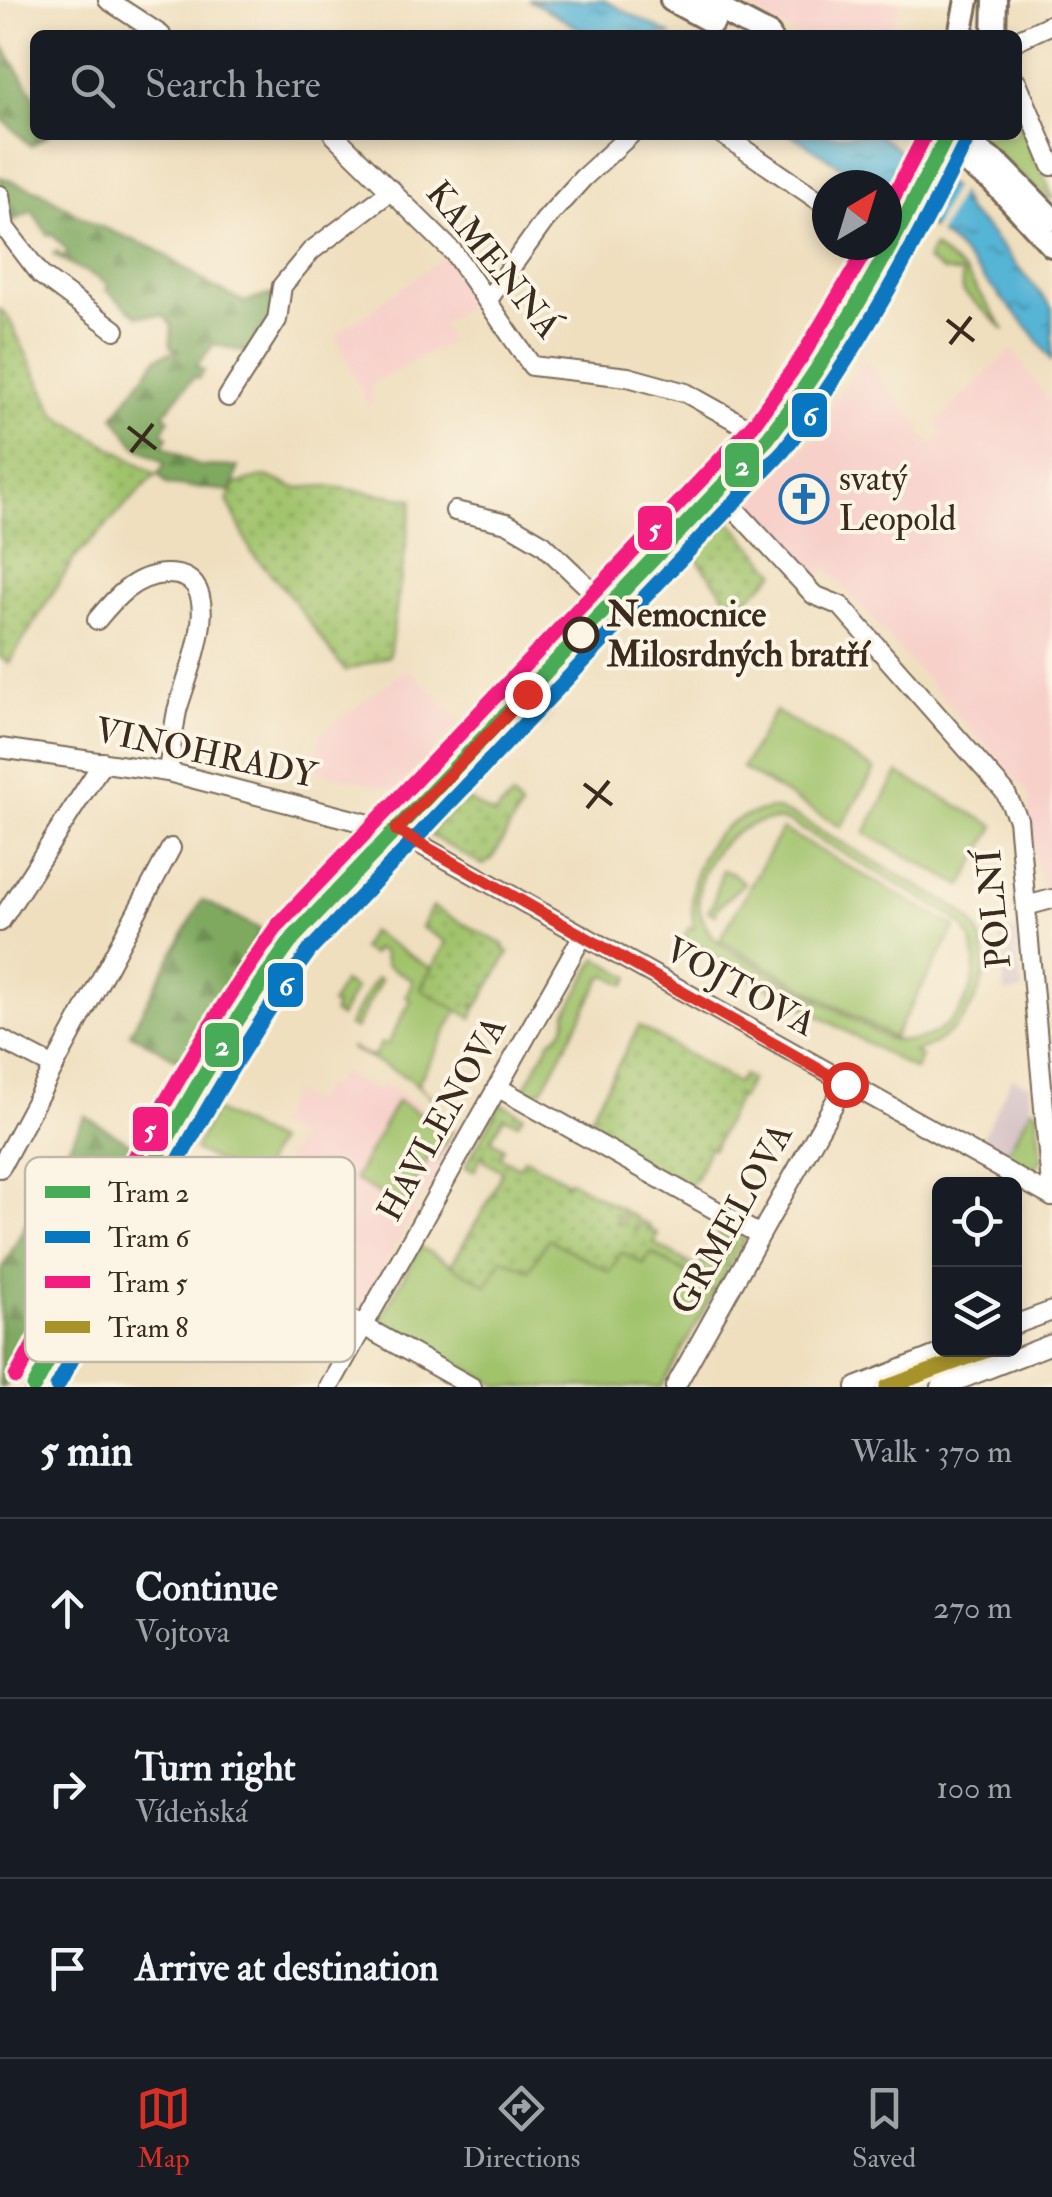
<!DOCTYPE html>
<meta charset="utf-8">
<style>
:root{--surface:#171b24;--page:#242831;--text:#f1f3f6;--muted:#9ea1a6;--line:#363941;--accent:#d93025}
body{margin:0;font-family:"IM FELL Double Pica",serif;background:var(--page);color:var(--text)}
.controls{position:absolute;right:30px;bottom:30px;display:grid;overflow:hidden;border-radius:15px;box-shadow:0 5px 15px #0003}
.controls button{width:90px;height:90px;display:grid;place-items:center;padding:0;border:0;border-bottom:2px solid var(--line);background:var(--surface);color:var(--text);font:50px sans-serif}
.compass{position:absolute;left:812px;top:170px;width:90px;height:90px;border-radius:50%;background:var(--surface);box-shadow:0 5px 15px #0003;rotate:38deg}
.stop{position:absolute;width:30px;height:30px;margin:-22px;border:8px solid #d93025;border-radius:50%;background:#fff}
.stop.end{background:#d93025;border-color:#fff;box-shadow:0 2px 10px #0008}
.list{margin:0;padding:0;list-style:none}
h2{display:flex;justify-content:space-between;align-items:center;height:130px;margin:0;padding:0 40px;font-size:42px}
h2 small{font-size:32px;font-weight:400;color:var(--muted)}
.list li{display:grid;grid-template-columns:65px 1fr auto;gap:30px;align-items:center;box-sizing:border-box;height:180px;padding:0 40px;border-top:2px solid var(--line)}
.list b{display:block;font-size:38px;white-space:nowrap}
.list p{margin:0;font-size:32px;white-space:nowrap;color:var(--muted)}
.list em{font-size:32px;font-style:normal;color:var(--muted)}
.icon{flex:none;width:55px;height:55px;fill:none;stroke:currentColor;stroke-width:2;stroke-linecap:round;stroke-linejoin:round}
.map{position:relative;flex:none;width:1052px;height:1387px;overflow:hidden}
.search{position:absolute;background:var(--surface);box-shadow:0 5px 15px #0003;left:30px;right:30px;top:30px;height:110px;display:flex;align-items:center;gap:25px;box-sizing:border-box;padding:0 35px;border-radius:15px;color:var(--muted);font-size:38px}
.sheet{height:670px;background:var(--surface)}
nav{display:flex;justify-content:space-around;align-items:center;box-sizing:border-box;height:140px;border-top:2px solid var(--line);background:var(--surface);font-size:28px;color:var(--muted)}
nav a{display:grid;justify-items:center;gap:5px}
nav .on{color:var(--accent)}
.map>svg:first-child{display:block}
.built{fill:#f7d0ca}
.industrial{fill:#d2bec2}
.grass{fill:#a1c36c;stroke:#6e7645;stroke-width:2.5;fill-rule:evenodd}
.forest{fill:url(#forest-firs);stroke:#5e6a3f;stroke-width:2.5}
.park{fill:url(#park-dots);stroke:#6e7645;stroke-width:2.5}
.water{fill:url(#water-ripples);stroke:#496f7a;stroke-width:2.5}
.pier{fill:#efdfbf}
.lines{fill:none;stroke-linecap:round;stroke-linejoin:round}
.minor-casing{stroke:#7a6956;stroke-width:22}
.major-casing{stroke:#7a6956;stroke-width:28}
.minor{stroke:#fff;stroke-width:18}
.major{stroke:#fff;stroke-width:22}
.tram-1-casing{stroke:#fcf5e5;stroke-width:22}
.tram-2-casing{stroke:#fcf5e5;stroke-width:22}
.tram-3-casing{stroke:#fcf5e5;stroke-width:22}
.tram-4-casing{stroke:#fcf5e5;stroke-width:22}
.tram-1{stroke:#48ab57;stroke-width:15}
.tram-2{stroke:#0777c1;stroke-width:15}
.tram-3{stroke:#f31d7f;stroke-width:15}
.tram-4{stroke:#a7932a;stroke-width:15}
.route{stroke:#d93025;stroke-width:12}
.ticks{fill:none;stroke:#3b2a1e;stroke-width:4}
.stop-dot{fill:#fcf5e5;stroke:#3b2a1e;stroke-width:5}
.labels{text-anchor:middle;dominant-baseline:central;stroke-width:8;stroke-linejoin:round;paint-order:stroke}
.street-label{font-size:35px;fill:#3b2a1e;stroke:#fcf5e5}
.poi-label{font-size:35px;fill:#3b2a1e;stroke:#fcf5e5;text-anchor:start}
.stop-label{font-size:35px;font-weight:bold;fill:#3b2a1e;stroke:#fcf5e5;text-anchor:start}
.key{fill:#fcf5e5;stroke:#c2b8a9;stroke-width:2.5}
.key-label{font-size:28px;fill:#3b2a1e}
.line-badge{stroke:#fcf5e5;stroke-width:4}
.badge-label{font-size:28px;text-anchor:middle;font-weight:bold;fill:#fff}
</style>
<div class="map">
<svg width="1052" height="1387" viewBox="0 0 1052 1387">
<defs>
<pattern id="forest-firs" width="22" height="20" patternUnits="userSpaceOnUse" patternTransform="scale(2.5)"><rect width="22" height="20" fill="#80a960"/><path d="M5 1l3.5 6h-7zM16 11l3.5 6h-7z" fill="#6a8a4f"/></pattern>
<pattern id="park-dots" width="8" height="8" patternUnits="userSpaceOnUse" patternTransform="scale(2.5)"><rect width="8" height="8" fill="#a1c36c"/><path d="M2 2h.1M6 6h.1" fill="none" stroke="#849f58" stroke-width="1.8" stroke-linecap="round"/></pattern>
<pattern id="water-ripples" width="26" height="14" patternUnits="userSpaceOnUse" patternTransform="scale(2.5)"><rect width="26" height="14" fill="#57b4d5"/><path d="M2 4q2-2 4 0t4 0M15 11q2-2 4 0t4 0" fill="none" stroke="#4993ac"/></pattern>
</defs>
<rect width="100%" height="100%" fill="#fcf5e5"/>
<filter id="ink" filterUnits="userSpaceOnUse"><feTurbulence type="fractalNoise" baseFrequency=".01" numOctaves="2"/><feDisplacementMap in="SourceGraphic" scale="20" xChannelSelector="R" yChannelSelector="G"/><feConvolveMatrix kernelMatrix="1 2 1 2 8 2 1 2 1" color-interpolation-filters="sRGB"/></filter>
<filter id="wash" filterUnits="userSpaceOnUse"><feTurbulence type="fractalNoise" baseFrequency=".0048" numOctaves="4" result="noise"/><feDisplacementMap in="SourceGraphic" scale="40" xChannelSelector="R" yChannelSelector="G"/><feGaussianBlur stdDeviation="2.25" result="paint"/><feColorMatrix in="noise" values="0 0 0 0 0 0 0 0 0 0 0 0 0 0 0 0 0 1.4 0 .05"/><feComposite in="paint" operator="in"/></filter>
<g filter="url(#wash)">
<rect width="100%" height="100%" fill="#efdfbf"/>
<g class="built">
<polygon points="734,0 895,0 901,5 892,28 913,35 796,35"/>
<polygon points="445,257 474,301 440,324 450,342 371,384 373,402 368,405 336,335"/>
<polygon points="1012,349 1052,405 1052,889 1044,891 1026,824 1031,800 1028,793 832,574 827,569 815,576 747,500 759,484 763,485 784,461 793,459 818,436 813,430 863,359 923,428 920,433 931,444 943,433 935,424"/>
<polygon points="408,668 462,721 438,746 396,790 315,770 320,735"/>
<polygon points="340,1073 377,1091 384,1084 460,1131 360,1308 242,1242 254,1214 257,1215 263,1203 257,1201 266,1183 272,1187 298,1137 275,1125 292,1093 314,1103 324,1084 332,1088"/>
</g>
<g class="industrial">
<polygon points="999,931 1017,931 1023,991 1005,993"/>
<polygon points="1012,1077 1025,1084 1029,1082 1031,1107 1004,1156 981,1141"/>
</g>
<g class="grass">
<polygon points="1017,111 1036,164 1039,164 1052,195 1052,200 976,138 977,135 1017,135"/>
<polygon points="933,247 965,272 1005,330 962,291 962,274 943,271 927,260"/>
<polygon points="775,711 875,770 841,827 742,768"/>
<polygon points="898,773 995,826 962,886 865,833"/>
<path d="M 773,809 L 795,816 L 955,907 C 1016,948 974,1036 914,1052 L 921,1057 L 915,1070 L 683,940 L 689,927 L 694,929 C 685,869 708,818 773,809 ZM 779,820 L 789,822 L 949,914 C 1010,954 954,1061 887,1038 L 727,948 C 666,909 713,818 779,820 Z"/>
<polygon points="782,829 956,927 893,1038 720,940"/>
<polygon points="722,870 734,874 744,883 718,907 715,915 708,911 713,904"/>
<polygon points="370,931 432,969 421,989 458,1010 417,1085 435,1100 410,1079 350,1048 373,1058 381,1043 387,1045 411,1000 406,996 413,980 386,965 383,952 375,949 372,955 361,949"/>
<path d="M 597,958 L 630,977 L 626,985 L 607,975 L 602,978 L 542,1090 L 525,1097 L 523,1091 L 551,1040 C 561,1034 567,1024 567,1012 Z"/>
<polygon points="376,978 381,980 355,1029 348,1026"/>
<polygon points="343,982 355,989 340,1017 333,1013 335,1006 331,1004"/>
<polygon points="397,1101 452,1131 435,1161 428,1158 401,1206 354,1179"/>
<polygon points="1032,1108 1037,1110 1042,1159 1032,1172 1005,1156"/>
<polygon points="214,1110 276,1142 259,1176 255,1174 252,1179 194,1150"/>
<polygon points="547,1238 610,1272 621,1252 644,1264 650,1253 710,1287 709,1290 714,1293 661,1387 500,1387 380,1320 420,1247 486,1284 502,1257"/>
</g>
<g class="forest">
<polygon points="0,41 35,97 35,135 48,135 31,146 0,117"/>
<path d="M 0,177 L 40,191 L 92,223 L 156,249 L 215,288 L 244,302 L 274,294 L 270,319 L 247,353 L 214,344 L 196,367 L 204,371 L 198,379 L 194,377 L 164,414 L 169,419 L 163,432 L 168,437 L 163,446 L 199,466 L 238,467 L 232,491 L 168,485 L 158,474 L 165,463 L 135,445 L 114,416 L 158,357 L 179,350 L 170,347 L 172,326 L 163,315 L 138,316 L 106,290 L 109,285 C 91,272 72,268 53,254 L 57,251 L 62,257 L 68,252 L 51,233 L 48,235 L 32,211 L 8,224 Z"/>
<polygon points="202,900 266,932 235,974 182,1062 130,1033"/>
<polygon points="85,1116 136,1147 5,1387 0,1387 0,1272"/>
</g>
<g class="park">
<polygon points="0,309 9,319 56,415 156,474 74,559 9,663 0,657"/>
<polygon points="266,476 296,488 327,486 413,499 389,656 345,671 287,592 252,553 227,500 236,484"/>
<polygon points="728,519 776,572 736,610 694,555"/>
<polygon points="463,797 494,815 512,797 521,808 492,859 483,865 429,835"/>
<polygon points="432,907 504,945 503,948 509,952 478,1006 473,1005 476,1009 472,1018 420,989 446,942 421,927"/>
<polygon points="639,1026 737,1083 743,1075 751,1079 741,1098 738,1097 713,1149 709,1147 697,1177 687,1188 583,1130"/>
<polygon points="501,1103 523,1115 518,1123 504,1117 491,1140 504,1148 500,1156 519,1167 525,1158 565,1180 566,1185 569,1180 624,1211 616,1222 620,1224 627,1213 638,1219 634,1229 637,1230 642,1221 650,1226 647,1232 651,1229 658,1234 654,1243 698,1268 704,1258 719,1266 733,1244 717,1235 722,1227 744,1239 714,1293 708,1290 710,1286 651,1253 644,1264 621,1252 610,1272 548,1239 529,1270 502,1258 487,1285 451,1265 489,1201 502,1171 485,1161 483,1153 474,1171 465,1167"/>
</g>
<g class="water">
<path d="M 528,0 L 603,0 L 672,35 C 648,35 615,41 592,34 C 568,26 552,9 528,0 Z"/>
<polygon points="792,135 878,135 959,193 967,212 985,227 1052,308 1052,361 1031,331 952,243 887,196 887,185 870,185"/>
</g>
<g class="pier">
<polygon points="919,157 947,177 922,227 893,207"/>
<polygon points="955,183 962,188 937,238 931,233"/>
</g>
</g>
<g filter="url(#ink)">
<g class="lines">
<g class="minor-casing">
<g id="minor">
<polyline points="108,0 161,35"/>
<polyline points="1017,40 1052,24"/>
<polyline points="1017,82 1052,166"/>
<polyline points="334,135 454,253 532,366 628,377 686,393 770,440"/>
<polyline points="723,135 827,206"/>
<polyline points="0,195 5,228 41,275 115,330"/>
<polyline points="487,301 545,220 583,178 630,135"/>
<polyline points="228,397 277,320 282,286 311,251 392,190"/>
<polyline points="720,493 814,595 841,606 1005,792 1018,819 1052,1197"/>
<polyline points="455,511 507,523 543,544 610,608"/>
<path d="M 97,620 C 115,598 134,576 165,574 C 235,571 185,679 177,711 C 173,731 171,752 168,772"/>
<polyline points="0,748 168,772 396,831 1052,1197"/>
<polyline points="1026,906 1052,899"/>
<polyline points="0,922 103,762"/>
<polyline points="0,1039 54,1067"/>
<polyline points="497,1087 760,1235"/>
<polyline points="0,1168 171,848"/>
<polyline points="139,1200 472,1387"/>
<polyline points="1014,1325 1052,1311"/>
<polyline points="329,1387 583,935"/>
<polyline points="675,1387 845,1084"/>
<polyline points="856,1387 949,1350"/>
<polyline points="941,1387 1052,1344"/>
</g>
</g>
<g class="major-casing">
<g id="major">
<polyline points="672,0 713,22"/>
<polyline points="702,0 769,35"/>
<polyline points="960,35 967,0"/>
<polyline points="994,35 995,0"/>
<polyline points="925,135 992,180 1052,245"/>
<polyline points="961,139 1000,166 1052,219"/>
<path d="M 37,1387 L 222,1050 L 276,965 L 333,897 L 770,440 C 846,344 896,244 950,135"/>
</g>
</g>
<use href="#minor" class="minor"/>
<use href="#major" class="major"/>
<g class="tram-1-casing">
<path id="tram-1" d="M 34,1387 C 117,1235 192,1077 294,937 L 768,438 C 840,344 895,241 947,135"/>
</g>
<g class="tram-2-casing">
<path id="tram-2" d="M 57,1387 C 137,1240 211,1086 310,950 L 784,450 C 856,355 912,251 965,144"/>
</g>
<g class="tram-3-casing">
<g id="tram-3">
<polyline points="887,210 925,135"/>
<path d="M 16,1377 C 100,1225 176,1066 278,925 L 753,425 L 803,355 L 869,245"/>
</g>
</g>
<g class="tram-4-casing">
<polyline id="tram-4" points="887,1387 988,1350"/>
</g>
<use href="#tram-1" class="tram-1"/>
<use href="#tram-2" class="tram-2"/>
<use href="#tram-3" class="tram-3"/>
<use href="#tram-4" class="tram-4"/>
</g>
</g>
<g class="lines" filter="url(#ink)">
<polyline class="route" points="527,694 396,830 845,1084"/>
</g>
<path class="ticks" d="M 947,320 L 974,341M 950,344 L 971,317M 128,427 L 156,449M 131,452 L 153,424M 584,784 L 612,805M 587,808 L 609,781"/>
<defs>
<g id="church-ring" transform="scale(2.5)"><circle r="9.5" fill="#fcf5e5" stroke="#1f6fb2" stroke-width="1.5"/><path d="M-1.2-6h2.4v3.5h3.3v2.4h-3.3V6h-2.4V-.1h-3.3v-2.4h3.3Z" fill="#1f6fb2"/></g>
</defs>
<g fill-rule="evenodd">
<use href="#church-ring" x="804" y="499"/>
</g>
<circle class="stop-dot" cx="581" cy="635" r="16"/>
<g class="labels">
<g class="street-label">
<text transform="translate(493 260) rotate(51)">KAMENNÁ</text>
<text transform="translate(206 753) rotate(12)">VINOHRADY</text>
<text transform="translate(994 909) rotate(-95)">POLNÍ</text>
<text transform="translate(740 987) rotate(29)">VOJTOVA</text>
<text transform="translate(442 1119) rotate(-61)">HAVLENOVA</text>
<text transform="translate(732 1219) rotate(-61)">GRMELOVA</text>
</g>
<g class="poi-label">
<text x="839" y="479">svatý<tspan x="839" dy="40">Leopold</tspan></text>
</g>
<g class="stop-label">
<text x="607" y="615">Nemocnice<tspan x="607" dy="40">Milosrdných bratří</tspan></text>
</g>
</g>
<rect x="25" y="1157" width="330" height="205" rx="15" class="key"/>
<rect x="45" y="1186" width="45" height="12" fill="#48ab57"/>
<rect x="45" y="1231" width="45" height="12" fill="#0777c1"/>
<rect x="45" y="1276" width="45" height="12" fill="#f31d7f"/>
<rect x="45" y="1321" width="45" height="12" fill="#a7932a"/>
<g class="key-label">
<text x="108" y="1202">Tram 2</text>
<text x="108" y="1247">Tram 6</text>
<text x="108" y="1292">Tram 5</text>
<text x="108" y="1337">Tram 8</text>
</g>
<g class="line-badge">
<rect x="790" y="391" width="39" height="48" rx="10" fill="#0777c1"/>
<rect x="723" y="441" width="38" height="48" rx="10" fill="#48ab57"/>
<rect x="636" y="504" width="38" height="48" rx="10" fill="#f31d7f"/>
<rect x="266" y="961" width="39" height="48" rx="10" fill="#0777c1"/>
<rect x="203" y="1021" width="38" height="48" rx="10" fill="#48ab57"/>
<rect x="131" y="1105" width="39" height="48" rx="10" fill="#f31d7f"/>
</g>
<g class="badge-label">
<text x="810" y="425">6</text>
<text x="742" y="475">2</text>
<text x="655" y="538">5</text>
<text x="286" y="995">6</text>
<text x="222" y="1055">2</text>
<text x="150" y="1139">5</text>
</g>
</svg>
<div class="controls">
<button><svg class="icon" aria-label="locate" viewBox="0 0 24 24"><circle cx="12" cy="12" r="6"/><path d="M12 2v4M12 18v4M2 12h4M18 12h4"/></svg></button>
<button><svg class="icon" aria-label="layers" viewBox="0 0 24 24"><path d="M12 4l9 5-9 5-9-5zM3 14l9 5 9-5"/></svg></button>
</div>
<svg class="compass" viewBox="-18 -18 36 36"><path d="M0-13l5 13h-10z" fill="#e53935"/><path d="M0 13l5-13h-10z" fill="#9ea1a6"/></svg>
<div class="stop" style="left:845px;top:1084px"></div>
<div class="stop end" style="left:527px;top:694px"></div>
<div class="search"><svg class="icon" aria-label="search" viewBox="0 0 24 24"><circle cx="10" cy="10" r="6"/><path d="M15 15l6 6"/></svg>Search here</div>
</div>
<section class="sheet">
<h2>5 min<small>Walk · 370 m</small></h2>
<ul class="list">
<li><svg class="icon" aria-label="ahead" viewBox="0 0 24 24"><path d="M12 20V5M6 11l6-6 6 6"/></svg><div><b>Continue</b><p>Vojtova</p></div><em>270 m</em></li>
<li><svg class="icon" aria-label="right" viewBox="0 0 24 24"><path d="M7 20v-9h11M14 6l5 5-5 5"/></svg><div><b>Turn right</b><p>Vídeňská</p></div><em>100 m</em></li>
<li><svg class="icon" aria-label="arrive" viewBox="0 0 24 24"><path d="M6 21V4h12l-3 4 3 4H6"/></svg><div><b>Arrive at destination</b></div></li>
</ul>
</section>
<nav>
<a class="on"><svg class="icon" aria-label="map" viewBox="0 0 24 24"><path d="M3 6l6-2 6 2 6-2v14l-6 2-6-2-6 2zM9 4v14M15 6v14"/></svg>Map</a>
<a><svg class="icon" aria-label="directions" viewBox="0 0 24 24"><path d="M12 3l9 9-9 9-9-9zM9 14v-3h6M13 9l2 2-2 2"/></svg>Directions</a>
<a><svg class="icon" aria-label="saved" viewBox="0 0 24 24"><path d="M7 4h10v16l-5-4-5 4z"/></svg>Saved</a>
</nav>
